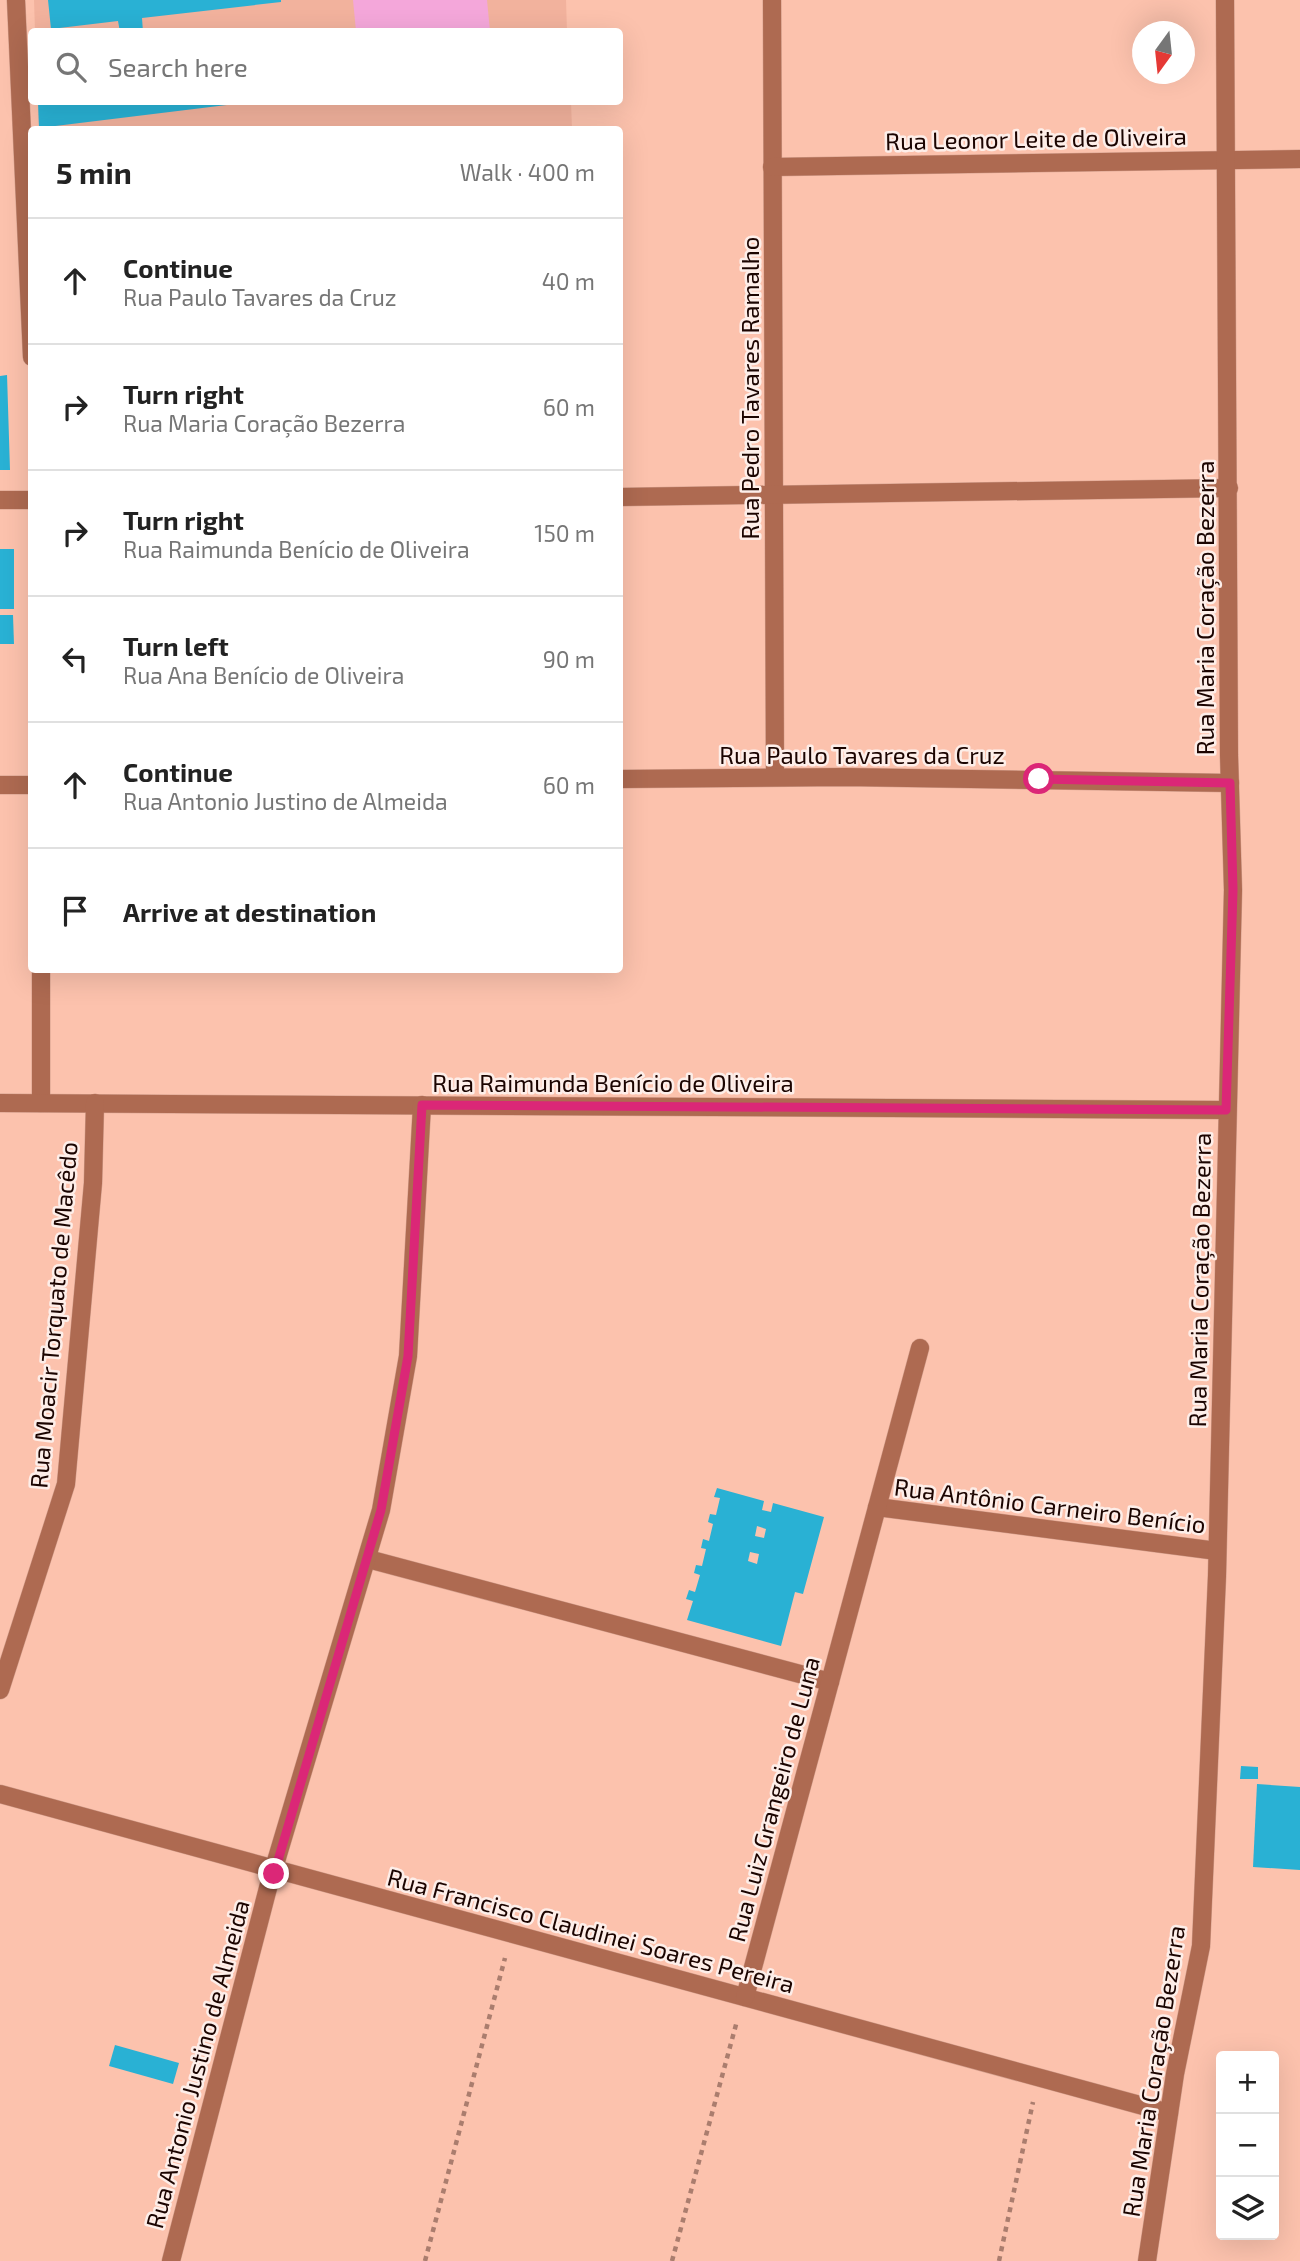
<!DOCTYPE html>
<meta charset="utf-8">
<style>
:root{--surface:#fff;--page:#f2f2f2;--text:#222;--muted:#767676;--line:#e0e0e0}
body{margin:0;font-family:"Exo 2",sans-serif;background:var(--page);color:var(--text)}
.controls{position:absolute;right:21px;bottom:21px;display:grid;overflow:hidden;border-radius:7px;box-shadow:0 7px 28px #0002}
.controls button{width:63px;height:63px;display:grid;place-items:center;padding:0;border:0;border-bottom:2px solid var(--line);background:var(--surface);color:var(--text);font:35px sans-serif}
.compass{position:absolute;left:1132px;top:21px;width:63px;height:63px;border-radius:50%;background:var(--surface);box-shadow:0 7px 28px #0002;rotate:195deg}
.stop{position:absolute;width:21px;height:21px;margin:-16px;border:5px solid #db2777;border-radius:50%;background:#fff}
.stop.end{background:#db2777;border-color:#fff;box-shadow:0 2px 7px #0008}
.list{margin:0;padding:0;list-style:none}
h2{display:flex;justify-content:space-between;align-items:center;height:91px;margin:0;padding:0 28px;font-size:30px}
h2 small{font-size:23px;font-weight:400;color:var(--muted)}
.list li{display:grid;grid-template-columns:46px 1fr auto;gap:21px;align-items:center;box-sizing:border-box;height:126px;padding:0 28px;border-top:2px solid var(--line)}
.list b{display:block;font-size:26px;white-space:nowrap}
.list p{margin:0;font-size:23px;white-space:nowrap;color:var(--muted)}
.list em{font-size:23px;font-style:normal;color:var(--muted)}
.icon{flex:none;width:38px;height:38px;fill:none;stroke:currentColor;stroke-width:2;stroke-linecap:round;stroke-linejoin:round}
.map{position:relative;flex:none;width:1300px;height:2261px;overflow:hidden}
.search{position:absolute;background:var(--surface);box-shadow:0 7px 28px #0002;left:28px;top:28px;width:595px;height:77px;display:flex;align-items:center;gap:18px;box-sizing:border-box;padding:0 24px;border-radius:7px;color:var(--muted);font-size:26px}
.panel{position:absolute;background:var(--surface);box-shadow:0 7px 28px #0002;left:28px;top:126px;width:595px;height:847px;border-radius:7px}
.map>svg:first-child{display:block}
.built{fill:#f2b29d}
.green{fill:#f4a7da}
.building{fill:#29b1d4;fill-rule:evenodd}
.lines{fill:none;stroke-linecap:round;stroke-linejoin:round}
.minor-casing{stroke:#d4a08e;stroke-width:19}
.path{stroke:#aa7d6e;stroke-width:4.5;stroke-dasharray:5 5;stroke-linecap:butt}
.minor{stroke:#ae6a51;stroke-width:18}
.route{stroke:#db2777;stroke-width:9}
.labels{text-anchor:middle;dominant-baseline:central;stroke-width:5;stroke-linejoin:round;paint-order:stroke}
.street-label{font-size:24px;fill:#1b0400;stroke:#fdeee9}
</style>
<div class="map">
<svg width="1300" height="2261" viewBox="0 0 1300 2261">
<rect width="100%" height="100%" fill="#fcc2ad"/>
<g class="built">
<polygon points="34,0 566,0 567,31 35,31"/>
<polygon points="38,102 571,102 572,129 39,129"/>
</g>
<polygon class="green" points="353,0 487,0 490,31 356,31"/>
<g class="building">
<polygon points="48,0 281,0 281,2 142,18 143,32 120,32 118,21 51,29"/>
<polygon points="38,102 243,102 243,103 39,128"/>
<polygon points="7,375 10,470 0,470 0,376"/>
<rect x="0" y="549" width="14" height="60"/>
<polygon points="0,615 13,615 14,644 0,644"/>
<path d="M 717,1488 L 764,1501 L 762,1510 L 771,1512 L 773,1503 L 824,1517 L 803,1594 L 795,1592 L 781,1646 L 687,1620 L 693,1601 L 686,1599 L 689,1590 L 695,1592 L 700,1575 L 694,1573 L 696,1565 L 702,1566 L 706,1549 L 701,1548 L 703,1539 L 709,1541 L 713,1524 L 708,1522 L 710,1514 L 716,1515 L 720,1498 L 714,1497 ZM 757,1526 L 766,1529 L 764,1538 L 755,1536 ZM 750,1552 L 759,1554 L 757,1564 L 748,1561 Z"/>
<polygon points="1241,1766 1258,1767 1258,1779 1240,1779"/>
<polygon points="1257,1784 1300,1787 1300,1870 1253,1867"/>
<polygon points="115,2045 179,2063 173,2084 109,2066"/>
</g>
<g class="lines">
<g class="minor-casing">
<g id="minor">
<polyline points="16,0 32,357"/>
<polyline points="772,0 775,777"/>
<polyline points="772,167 1300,159"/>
<polyline points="620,497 1229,488"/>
<polyline points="0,500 32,500"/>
<polyline points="620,779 845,777 1230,783"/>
<polyline points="0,785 32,785"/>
<polyline points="41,970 41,1103"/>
<polyline points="0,1103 1226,1110"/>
<polyline points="877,1507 1217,1551"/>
<polyline points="368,1559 830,1682"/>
<polyline points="0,1690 66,1484 93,1183 95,1103"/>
<polyline points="0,1794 1169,2113"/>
<polyline points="745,1997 920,1348"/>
<polyline points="171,2261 268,1888 381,1510 408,1356 422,1105"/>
<polyline points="1147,2261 1175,2074 1201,1946 1217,1576 1233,890 1229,755 1225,0"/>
</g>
</g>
<g class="path">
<polyline points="425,2261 505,1958"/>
<polyline points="672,2261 737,2021"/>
<polyline points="999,2261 1033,2102"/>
</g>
<use href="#minor" class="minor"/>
</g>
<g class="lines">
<polyline class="route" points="274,1874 381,1510 408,1356 422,1105 1226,1110 1233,890 1230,783 1039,779"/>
</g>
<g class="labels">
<g class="street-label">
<text transform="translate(1036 138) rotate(-1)">Rua Leonor Leite de Oliveira</text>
<text transform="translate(749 388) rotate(-90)">Rua Pedro Tavares Ramalho</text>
<text transform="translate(1204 608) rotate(-90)">Rua Maria Coração Bezerra</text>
<text x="862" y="754">Rua Paulo Tavares da Cruz</text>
<text x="613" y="1082">Rua Raimunda Benício de Oliveira</text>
<text transform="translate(1199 1280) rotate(-89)">Rua Maria Coração Bezerra</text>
<text transform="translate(53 1315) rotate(-85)">Rua Moacir Torquato de Macêdo</text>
<text transform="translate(1050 1505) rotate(7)">Rua Antônio Carneiro Benício</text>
<text transform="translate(773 1799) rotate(-75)">Rua Luiz Grangeiro de Luna</text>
<text transform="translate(591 1930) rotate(15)">Rua Francisco Claudinei Soares Pereira</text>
<text transform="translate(197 2064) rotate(-75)">Rua Antonio Justino de Almeida</text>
<text transform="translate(1153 2071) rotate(-81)">Rua Maria Coração Bezerra</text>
</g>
</g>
</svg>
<div class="controls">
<button>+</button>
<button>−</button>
<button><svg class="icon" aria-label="layers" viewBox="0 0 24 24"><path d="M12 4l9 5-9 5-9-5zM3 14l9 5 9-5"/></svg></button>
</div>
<svg class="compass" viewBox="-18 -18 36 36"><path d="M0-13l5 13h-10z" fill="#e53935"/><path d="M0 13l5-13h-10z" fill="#767676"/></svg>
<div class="stop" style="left:1039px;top:779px"></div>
<div class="stop end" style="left:274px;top:1874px"></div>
<div class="search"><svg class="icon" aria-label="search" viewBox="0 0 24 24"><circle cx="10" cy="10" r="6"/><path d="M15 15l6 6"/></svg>Search here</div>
<section class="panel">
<h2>5 min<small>Walk · 400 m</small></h2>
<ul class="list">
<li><svg class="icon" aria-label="ahead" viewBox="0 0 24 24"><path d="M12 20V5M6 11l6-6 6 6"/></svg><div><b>Continue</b><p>Rua Paulo Tavares da Cruz</p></div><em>40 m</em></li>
<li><svg class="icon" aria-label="right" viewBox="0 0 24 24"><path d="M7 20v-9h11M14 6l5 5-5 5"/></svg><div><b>Turn right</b><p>Rua Maria Coração Bezerra</p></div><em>60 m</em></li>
<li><svg class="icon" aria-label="right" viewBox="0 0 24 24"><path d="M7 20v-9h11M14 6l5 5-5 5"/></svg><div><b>Turn right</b><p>Rua Raimunda Benício de Oliveira</p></div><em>150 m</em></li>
<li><svg class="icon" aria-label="left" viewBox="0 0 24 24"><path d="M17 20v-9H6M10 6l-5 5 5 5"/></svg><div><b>Turn left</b><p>Rua Ana Benício de Oliveira</p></div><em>90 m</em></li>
<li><svg class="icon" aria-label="ahead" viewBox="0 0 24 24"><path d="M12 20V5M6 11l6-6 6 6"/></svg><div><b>Continue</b><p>Rua Antonio Justino de Almeida</p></div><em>60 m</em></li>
<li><svg class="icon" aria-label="arrive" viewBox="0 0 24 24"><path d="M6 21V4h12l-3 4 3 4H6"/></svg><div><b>Arrive at destination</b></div></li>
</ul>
</section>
</div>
